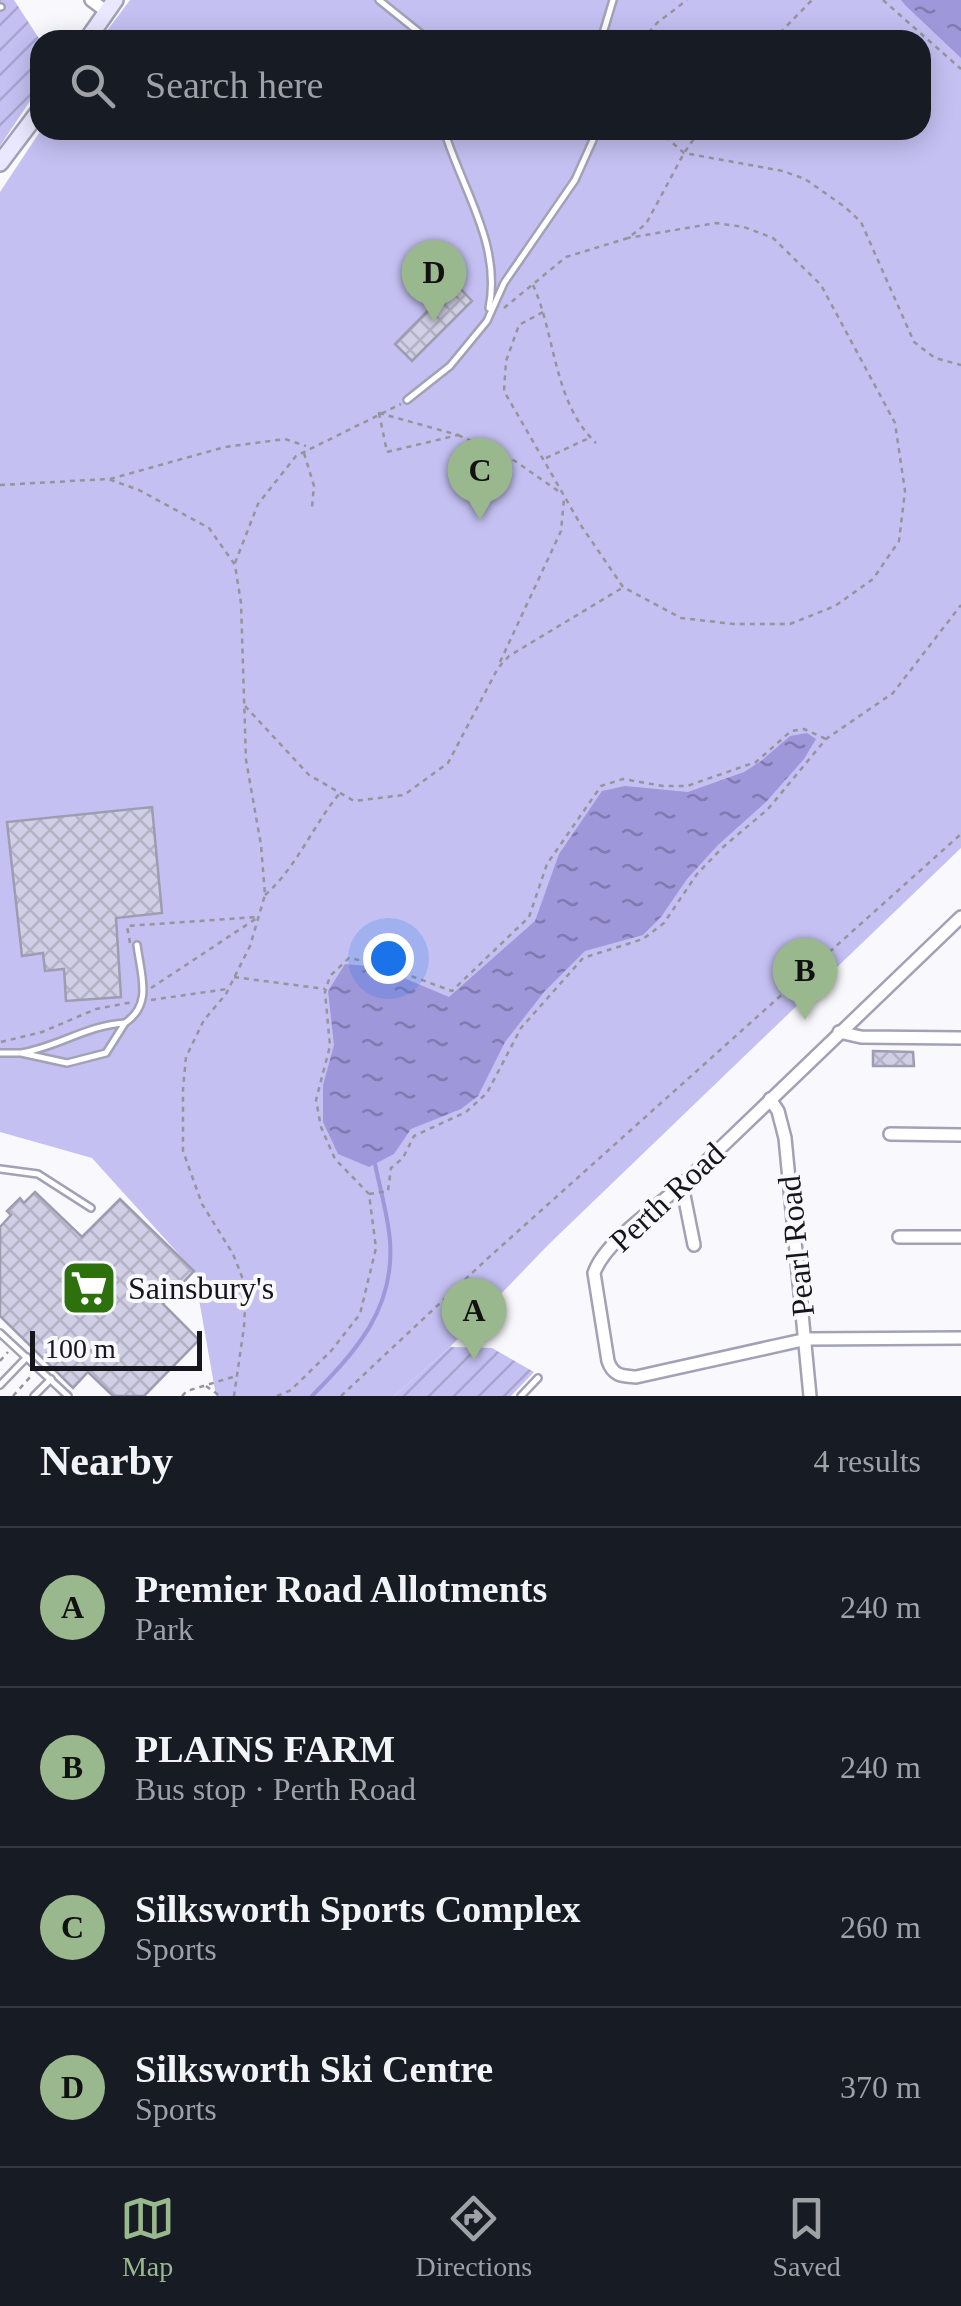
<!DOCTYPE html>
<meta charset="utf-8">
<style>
:root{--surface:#171b24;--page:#242831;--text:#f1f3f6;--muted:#9ea1a6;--line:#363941;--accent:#99b88d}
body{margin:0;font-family:"Times New Roman",serif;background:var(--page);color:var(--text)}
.scale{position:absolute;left:30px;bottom:25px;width:172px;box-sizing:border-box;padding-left:10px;border:5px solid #16151d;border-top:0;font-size:28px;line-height:35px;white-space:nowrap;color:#16151d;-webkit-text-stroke:8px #f9f9fd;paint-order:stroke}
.you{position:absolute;left:388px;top:958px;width:35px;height:35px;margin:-25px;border:8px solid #fff;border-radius:50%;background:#1a73e8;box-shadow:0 0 0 15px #1a73e833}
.badge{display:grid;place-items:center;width:65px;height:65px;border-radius:50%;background:var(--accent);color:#111;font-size:32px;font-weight:700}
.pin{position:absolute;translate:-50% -82px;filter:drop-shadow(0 2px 5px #0008)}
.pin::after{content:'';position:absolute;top:52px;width:35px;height:30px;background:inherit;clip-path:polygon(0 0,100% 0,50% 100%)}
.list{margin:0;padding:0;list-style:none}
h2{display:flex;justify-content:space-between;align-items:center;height:130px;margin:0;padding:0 40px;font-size:42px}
h2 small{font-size:32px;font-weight:400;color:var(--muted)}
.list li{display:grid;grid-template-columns:65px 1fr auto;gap:30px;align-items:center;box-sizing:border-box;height:160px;padding:0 40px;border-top:2px solid var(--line)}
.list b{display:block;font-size:38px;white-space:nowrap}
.list p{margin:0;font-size:32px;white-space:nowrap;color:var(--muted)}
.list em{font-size:32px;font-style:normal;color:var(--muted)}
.icon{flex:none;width:55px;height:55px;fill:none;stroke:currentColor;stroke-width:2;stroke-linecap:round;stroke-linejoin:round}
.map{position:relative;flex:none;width:961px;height:1396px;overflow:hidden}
.search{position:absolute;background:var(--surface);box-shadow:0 5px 25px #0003;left:30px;right:30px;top:30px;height:110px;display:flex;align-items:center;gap:25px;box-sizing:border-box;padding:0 35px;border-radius:30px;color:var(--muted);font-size:38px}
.sheet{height:770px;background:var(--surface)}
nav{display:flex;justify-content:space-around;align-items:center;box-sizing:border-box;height:140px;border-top:2px solid var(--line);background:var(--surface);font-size:28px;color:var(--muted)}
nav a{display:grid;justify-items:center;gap:5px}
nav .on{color:var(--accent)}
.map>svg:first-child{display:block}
.garden{fill:url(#garden-furrows)}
.pitch{fill:#c4c0f2}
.water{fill:url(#water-ripples)}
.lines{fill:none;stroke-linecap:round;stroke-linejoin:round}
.stream{stroke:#9e97da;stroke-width:4}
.building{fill:url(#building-cross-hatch);stroke:#9e9cb1;stroke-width:2.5}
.lane-casing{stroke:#a2a1b5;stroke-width:10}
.street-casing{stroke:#a2a1b5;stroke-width:16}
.secondary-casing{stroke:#a2a1b5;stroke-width:20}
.path{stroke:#95949a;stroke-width:2.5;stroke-dasharray:5 5;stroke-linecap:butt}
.lane{stroke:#fff;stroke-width:5}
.street{stroke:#fff;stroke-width:11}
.secondary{stroke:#eae8fe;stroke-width:15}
.labels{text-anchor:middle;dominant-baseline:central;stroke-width:8;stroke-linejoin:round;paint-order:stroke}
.street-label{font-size:32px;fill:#16151d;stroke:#f9f9fd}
.poi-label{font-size:32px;fill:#16151d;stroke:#f9f9fd;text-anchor:start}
</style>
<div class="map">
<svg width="961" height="1396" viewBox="0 0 961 1396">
<defs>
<pattern id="garden-furrows" width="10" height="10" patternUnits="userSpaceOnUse" patternTransform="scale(2.5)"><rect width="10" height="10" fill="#c4c0f2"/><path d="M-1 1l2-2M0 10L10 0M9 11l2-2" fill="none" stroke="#a8a4cf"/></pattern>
<pattern id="water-ripples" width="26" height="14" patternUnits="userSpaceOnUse" patternTransform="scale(2.5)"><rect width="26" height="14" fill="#9e97da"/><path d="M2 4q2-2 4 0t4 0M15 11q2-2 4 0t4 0" fill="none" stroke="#807ab0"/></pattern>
<pattern id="building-cross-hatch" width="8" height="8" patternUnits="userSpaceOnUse" patternTransform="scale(2.5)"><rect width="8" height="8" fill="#d1cfe5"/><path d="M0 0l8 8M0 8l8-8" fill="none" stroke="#b3b1c4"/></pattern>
</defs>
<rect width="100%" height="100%" fill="#f9f9fd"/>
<g class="garden">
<polygon points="0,0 14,0 40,40 40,86 0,146"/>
<polygon points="450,1347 492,1348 534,1372 511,1396 394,1396"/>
</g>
<polygon class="pitch" points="130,0 961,0 961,848 548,1245 450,1347 394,1396 216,1396 194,1271 92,1158 0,1132 0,192 41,130 921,130 921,40 100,40"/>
<g class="water">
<polygon points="901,0 961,0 961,58 905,5"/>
<polygon points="807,733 816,739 804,759 766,802 718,845 687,879 661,917 643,935 585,951 544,992 505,1042 478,1096 461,1109 411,1129 394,1154 369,1167 338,1154 323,1122 323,1085 334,1045 328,991 345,964 378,967 449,997 535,921 559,854 602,791 625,786 688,792 744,772 761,761 790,736"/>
</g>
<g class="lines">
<path class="stream" d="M 312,1396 C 356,1351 395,1309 390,1241 C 388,1215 380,1189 375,1164"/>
</g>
<g class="building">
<polygon points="455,283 472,301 412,361 395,344"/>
<polygon points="152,807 162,913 116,918 121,997 66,1001 64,969 45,971 43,953 22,956 7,822"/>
<polygon points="873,1051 913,1052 914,1066 873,1066"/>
<polygon points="35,1192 82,1237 120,1199 194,1271 163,1304 199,1340 144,1396 113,1396 88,1372 73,1388 0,1316 0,1227 11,1215 7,1211 20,1198 24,1203"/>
</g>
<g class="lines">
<g class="lane-casing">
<g id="lane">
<polyline points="379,0 420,33 423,40"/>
<polyline points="0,7 1,7"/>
<polyline points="601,40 613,0"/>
<path d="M 444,130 C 462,189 502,245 489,308"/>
<polyline points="407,400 450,366 487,321 504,283 575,180 593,140 594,130"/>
<path d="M 125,1023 C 153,1004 141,976 137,945"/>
<path d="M 0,1053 L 21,1053 L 67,1063 L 106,1053 L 125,1023 C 87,1025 58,1047 21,1053"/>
<polyline points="0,1169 38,1174 91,1208"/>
<polyline points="0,1333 68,1396"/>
<polyline points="0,1385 27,1357"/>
<polyline points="34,1396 51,1379"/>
<polyline points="521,1396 538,1378"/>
</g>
</g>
<g class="street-casing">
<g id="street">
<polyline points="91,0 106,11"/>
<path d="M 961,917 C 869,1005 777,1093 685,1182 C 660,1205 605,1241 594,1273 L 608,1361 C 613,1376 622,1376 636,1377 L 807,1339 L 961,1338"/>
<polyline points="839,1032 861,1037 961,1038"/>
<polyline points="770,1099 778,1111 785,1138 810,1396"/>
<polyline points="890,1134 961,1135"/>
<polyline points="682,1185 694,1245"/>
<polyline points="899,1237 961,1237"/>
</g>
</g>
<g class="secondary-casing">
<g id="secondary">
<polyline points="87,40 115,0"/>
<polyline points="0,163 40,110"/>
</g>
</g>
<g class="path">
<polyline points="883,0 961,69"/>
<polyline points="642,40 657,23 687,0"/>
<polyline points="773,40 812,0"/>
<polyline points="658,130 684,153 783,171 805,179 845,207 861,222 914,342 935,358 961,365"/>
<path d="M 533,285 C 556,336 553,402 596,443"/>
<polyline points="504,308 566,257 628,238 646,224 684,153 700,130"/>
<polyline points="543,312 519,325 506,361 504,391 582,527 623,587 681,618 734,624 790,624 835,606 873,579 899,541 905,491 895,423 821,285 773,238 744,227 716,223 628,238"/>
<polygon points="379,413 458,435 387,452"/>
<polyline points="458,435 515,461 561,493"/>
<polyline points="304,453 314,486 312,507"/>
<polyline points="546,458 589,438"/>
<polyline points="110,479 225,447 285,439 306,446"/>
<polyline points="0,485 108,479 139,490 209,528 235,565 241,603 246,760 261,845 265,895 250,946 226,994 204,1020 186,1057 183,1089 183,1151 202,1204 233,1254 246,1287 244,1327 234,1396"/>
<polyline points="235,563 258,504 296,456 401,404"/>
<polyline points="500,662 561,531 564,499"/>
<polyline points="245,706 309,775 354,801 404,795 448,763 498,668 509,656 622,588"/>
<path d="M 265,895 C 297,867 312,827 339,794"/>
<polyline points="130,943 127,926 257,917"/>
<polyline points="234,977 325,989"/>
<polyline points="151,988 257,918"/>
<polyline points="151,1000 227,989"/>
<polyline points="1,1042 42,1032 96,1009 133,1002"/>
<polyline points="369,1194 388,1191 391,1168 403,1158 414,1136 466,1112 487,1093 521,1028 583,958 643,939 664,923 697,874 722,848 768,809 826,739 893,693 961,605"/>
<polyline points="0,1361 8,1352"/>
<polyline points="206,1386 220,1396"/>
<polyline points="13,1396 32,1375"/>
<polyline points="182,1396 187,1391 236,1376"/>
<polyline points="277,1396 291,1390 331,1351 360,1314 376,1248 369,1194 335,1159 321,1127 316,1100 330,1046 325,992 330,976 349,958 378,964 452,991 529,917 547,864 601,786 623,779 663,786 687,786 756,762 791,731 804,729 826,739"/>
<polyline points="341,1396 487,1259 961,834"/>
</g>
<use href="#lane" class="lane"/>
<use href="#street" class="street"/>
<use href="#secondary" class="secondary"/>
</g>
<defs>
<g id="supermarket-square" transform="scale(2.875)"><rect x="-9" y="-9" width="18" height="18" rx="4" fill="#2d710d" stroke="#f9f9fd"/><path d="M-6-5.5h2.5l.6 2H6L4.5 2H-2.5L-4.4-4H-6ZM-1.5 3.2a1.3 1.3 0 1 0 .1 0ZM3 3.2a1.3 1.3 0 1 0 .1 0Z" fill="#fff"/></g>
</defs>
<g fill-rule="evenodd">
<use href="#supermarket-square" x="89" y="1288"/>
</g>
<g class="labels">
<g class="street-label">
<text transform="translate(667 1197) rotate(-43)">Perth Road</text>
<text transform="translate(796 1246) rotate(-96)">Pearl Road</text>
</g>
<g class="poi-label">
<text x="128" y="1288">Sainsbury's</text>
</g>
</g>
</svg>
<div class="scale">100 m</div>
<div class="you"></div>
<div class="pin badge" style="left:474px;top:1360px">A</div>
<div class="pin badge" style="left:805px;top:1020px">B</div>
<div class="pin badge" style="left:480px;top:520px">C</div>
<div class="pin badge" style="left:434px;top:322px">D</div>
<div class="search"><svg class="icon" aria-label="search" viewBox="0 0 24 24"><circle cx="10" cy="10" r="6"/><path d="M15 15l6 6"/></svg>Search here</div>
</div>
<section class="sheet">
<h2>Nearby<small>4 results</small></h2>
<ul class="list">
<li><span class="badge">A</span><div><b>Premier Road Allotments</b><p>Park</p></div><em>240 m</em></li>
<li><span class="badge">B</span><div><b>PLAINS FARM</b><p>Bus stop · Perth Road</p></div><em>240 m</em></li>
<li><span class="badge">C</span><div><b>Silksworth Sports Complex</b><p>Sports</p></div><em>260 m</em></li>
<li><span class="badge">D</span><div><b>Silksworth Ski Centre</b><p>Sports</p></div><em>370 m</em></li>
</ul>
</section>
<nav>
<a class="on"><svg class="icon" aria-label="map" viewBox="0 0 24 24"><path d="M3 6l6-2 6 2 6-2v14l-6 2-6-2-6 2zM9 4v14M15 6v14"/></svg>Map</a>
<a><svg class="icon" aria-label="directions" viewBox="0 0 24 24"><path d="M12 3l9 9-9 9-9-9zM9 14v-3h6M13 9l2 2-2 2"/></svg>Directions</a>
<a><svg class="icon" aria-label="saved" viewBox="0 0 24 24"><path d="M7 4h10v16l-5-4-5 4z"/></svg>Saved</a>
</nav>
